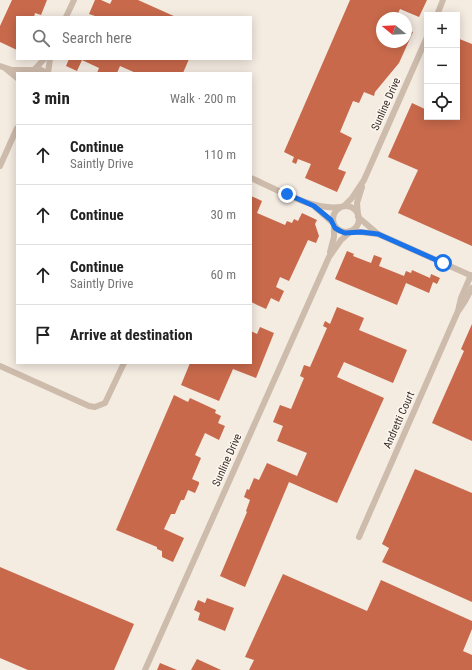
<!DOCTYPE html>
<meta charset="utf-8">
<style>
:root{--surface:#fff;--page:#f6f6f6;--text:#222;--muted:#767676;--line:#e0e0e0}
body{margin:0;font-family:"Roboto Condensed",sans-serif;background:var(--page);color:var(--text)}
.controls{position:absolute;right:12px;top:12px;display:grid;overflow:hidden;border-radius:0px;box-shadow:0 2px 10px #0003}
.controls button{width:36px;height:36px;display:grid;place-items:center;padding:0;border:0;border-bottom:1px solid var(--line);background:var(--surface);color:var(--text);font:20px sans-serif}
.compass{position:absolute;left:376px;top:12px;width:36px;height:36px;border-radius:50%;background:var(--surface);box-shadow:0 2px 10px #0003;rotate:288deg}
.stop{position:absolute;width:12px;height:12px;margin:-9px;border:3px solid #1a73e8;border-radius:50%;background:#fff}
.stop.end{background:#1a73e8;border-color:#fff;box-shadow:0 1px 4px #0008}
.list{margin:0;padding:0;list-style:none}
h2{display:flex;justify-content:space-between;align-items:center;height:52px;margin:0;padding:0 16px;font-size:17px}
h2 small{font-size:13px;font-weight:400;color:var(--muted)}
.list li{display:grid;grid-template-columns:26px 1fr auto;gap:12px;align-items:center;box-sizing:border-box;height:60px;padding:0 16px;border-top:1px solid var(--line)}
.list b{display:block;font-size:15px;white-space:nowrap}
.list p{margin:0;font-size:13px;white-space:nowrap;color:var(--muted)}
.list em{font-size:13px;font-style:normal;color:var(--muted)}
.icon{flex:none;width:22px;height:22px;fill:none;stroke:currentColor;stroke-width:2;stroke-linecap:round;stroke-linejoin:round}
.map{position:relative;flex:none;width:472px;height:670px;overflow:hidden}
.search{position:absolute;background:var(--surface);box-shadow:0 2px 10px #0003;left:16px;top:16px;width:236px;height:44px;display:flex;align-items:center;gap:10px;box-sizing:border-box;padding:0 14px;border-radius:0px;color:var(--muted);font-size:15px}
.panel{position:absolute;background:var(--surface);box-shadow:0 2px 10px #0003;left:16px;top:72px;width:236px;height:292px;border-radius:0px}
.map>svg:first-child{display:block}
.building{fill:#c8694b}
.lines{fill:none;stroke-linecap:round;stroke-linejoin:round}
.minor{stroke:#cdbbac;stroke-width:6}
.route{stroke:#1a73e8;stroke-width:5}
.labels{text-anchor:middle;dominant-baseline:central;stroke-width:3.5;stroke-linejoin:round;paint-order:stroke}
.street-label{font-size:11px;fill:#3b302b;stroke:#fbf5ee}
</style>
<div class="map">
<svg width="472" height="670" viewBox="0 0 472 670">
<rect width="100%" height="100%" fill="#f4ebe1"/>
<g class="building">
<polygon points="12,0 47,0 41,15 35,13 34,17 17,17 17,50 0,42 0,26"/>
<polygon points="95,0 101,0 110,4 112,0 138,0 176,17 98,17 89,14"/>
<polygon points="350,0 427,0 419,17 400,9 396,18 382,18 382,42 406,42 406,29 413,32 399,63 375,92 374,96 364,92 359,103 353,101 340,132 352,138 338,169 346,172 337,192 305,178 311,164 298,159 296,164 292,162 294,157 284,152"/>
<polygon points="457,38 472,44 472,246 398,213 418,170 388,157 412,103 427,110 427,117 457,117"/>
<polygon points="69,59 189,59 183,73 136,73 120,66 117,73 97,73 99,68 82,60 77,71 66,66"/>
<polygon points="251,196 262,201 257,213 285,225 287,221 292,223 294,219 298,221 302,213 317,220 315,224 319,236 316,243 308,240 289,281 280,277 276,287 284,291 279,302 271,298 266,309 251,302"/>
<polygon points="347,251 354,254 353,256 371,263 374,255 382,258 379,266 404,276 406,271 411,273 412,270 430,278 431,274 440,278 437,284 433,282 429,293 406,283 397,305 335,279"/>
<polygon points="337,307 364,318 359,330 407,350 393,383 344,362 337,377 384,398 337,503 289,482 245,587 220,576 247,512 246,511 250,500 244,497 247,489 249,490 254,478 259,480 267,463 297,476 307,453 277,441 283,426 273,422 280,405 291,409 304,378 300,376 304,365 310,367 327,328 323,326 325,321 330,324"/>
<polygon points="472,324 472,441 432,423 464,351 461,349"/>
<polygon points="260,327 274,333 256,378 233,369 219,401 181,385 190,363 251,363 251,331 257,334"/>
<polygon points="174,395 188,402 190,398 216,410 215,413 221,416 218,423 225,426 219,440 205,433 195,455 201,458 192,479 199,482 199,484 195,493 188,490 184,500 181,500 175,514 171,514 164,529 184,538 173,562 162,557 162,551 157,549 157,547 116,530"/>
<polygon points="415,469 472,493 472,602 382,562 389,548 382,544"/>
<polygon points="0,567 134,624 114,670 28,670 0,658"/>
<polygon points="283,574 367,611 381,580 472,621 472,629 463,651 472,655 472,670 249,670 254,660 245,657"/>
<polygon points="207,598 234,608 225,631 198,620 200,613 194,610 198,600 205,603"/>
<polygon points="197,659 221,670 191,670"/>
<polygon points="160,663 177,670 157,670"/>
</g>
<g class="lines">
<g class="minor">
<polyline points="437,15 443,0"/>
<polyline points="66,17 74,0"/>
<polyline points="0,66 12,70 32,70"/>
<polyline points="6,69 17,78"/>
<polyline points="35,69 44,59"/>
<path d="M 29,72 C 35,68 41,69 46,73"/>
<polyline points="48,73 50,59"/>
<polyline points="0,166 17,128"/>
<path d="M 251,178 C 276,189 313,211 340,207"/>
<circle cx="346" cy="219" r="13"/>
<polyline points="344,206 352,198 364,180 427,37"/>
<polyline points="315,207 333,223"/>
<polyline points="358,215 357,203 362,187"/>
<polyline points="358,217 378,234 472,276"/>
<polyline points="351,231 378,234"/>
<polyline points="330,252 334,237 334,226"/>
<polyline points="459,310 465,301 472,288"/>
<polyline points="0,366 89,406 95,407 105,403 124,363"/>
<polyline points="359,537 458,311 461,298 471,275"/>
<polyline points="145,670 329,257 341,240 350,232"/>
</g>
</g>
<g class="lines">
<polyline class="route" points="287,194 314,206 331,220 335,228 340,231 345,233 361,232 378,234 443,263"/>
</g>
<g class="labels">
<g class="street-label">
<text transform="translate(386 104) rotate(-66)">Sunline Drive</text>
<text transform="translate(399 420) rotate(-66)">Andretti Court</text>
<text transform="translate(227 460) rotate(-66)">Sunline Drive</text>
</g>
</g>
</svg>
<div class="controls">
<button>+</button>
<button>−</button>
<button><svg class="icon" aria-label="locate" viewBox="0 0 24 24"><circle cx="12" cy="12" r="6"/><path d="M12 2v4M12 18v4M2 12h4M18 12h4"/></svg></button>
</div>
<svg class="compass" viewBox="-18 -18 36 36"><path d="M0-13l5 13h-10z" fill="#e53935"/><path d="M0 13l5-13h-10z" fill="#767676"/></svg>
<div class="stop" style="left:443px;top:263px"></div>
<div class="stop end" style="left:287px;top:194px"></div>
<div class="search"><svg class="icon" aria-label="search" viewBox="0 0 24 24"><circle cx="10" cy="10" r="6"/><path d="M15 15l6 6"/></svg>Search here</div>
<section class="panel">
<h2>3 min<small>Walk · 200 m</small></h2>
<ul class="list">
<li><svg class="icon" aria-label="ahead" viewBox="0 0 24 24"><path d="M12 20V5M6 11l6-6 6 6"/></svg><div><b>Continue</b><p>Saintly Drive</p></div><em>110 m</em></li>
<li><svg class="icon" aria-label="ahead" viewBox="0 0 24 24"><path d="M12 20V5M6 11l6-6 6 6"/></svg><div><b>Continue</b></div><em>30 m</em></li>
<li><svg class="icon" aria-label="ahead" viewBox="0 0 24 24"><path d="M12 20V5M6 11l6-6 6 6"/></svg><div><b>Continue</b><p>Saintly Drive</p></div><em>60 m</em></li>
<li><svg class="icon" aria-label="arrive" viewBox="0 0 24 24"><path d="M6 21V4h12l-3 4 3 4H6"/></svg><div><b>Arrive at destination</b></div></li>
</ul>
</section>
</div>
